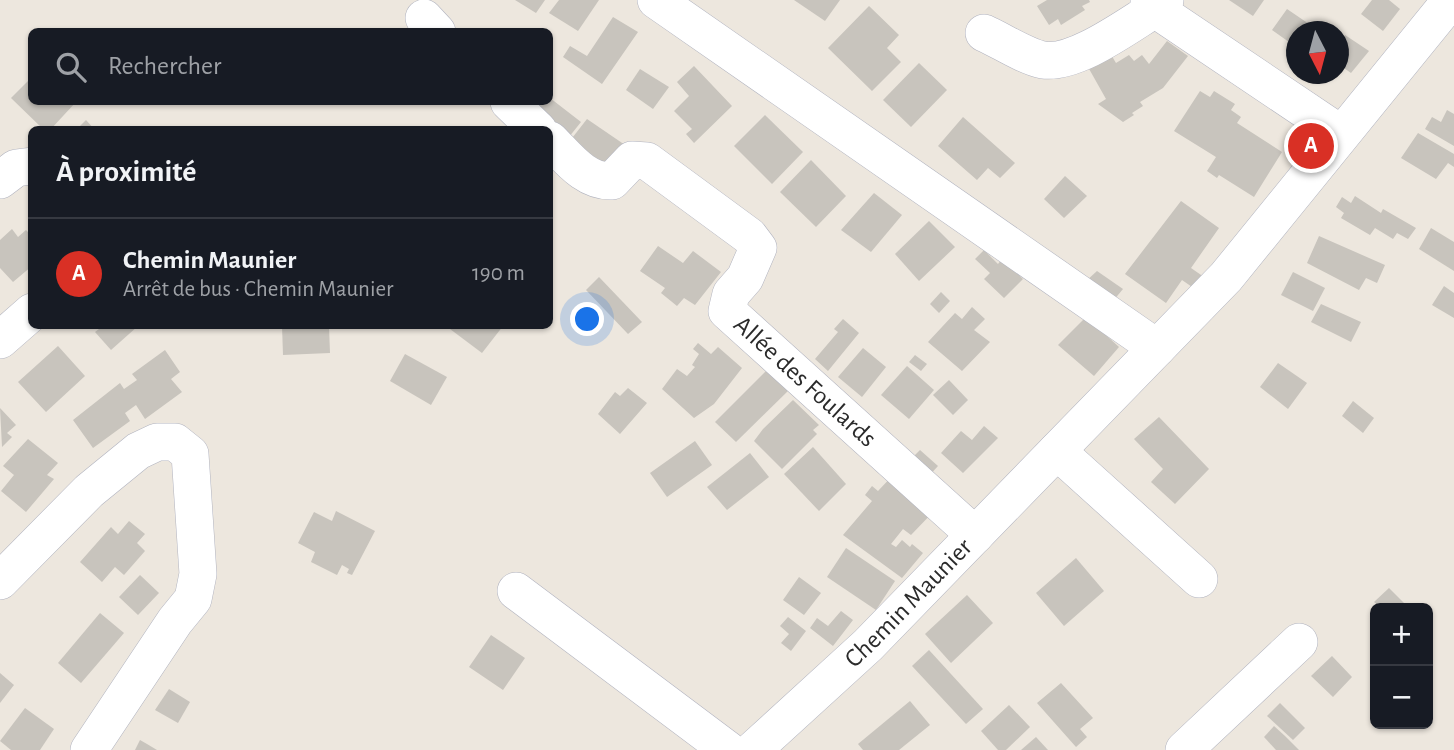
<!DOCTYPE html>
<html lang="fr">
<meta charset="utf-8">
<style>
:root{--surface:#171b24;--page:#20242c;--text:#f1f3f6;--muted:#9ea1a6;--line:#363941;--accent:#d93025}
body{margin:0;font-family:"Alegreya Sans",sans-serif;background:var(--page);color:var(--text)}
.controls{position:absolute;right:21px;bottom:21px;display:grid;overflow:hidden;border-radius:10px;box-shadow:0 2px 5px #0004}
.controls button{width:63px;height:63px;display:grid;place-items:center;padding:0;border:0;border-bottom:2px solid var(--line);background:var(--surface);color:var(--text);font:35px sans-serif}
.compass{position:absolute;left:1286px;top:21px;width:63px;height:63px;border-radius:50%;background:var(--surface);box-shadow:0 2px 5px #0004;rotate:174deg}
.you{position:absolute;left:588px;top:320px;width:24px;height:24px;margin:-18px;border:5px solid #fff;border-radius:50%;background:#1a73e8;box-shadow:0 0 0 10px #1a73e833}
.badge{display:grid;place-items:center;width:46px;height:46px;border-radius:50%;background:var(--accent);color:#fff;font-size:23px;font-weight:700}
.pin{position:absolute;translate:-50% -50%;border:4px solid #fff;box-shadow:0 2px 7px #0006}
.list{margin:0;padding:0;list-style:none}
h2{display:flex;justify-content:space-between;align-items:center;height:91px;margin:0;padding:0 28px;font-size:30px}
h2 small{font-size:23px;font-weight:400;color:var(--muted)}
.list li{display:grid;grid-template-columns:46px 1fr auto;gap:21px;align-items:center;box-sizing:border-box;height:112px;padding:0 28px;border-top:2px solid var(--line)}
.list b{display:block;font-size:26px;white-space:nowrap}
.list p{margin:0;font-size:23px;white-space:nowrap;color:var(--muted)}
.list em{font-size:23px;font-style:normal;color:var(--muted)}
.icon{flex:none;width:38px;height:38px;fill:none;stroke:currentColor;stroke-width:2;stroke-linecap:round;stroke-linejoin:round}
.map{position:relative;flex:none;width:1454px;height:750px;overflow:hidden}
.search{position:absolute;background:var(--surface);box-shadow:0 2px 5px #0004;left:28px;top:28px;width:525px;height:77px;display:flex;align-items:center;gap:18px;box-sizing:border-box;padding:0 24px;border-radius:10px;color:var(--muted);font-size:26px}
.panel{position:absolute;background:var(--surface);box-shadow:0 2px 5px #0004;left:28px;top:126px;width:525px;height:203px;border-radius:10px}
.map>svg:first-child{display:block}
.building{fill:#c8c4bd}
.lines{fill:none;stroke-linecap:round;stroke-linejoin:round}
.minor-casing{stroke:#b1b3bf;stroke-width:38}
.minor{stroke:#fff;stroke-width:37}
.labels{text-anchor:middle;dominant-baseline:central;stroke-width:7;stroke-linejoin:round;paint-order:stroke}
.street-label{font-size:26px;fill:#2b2b2b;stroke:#fff}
</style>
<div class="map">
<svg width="1454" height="750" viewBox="0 0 1454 750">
<rect width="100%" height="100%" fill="#ede7de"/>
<g class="building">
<polygon points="515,0 545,0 536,13"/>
<polygon points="559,0 599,0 578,31 549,13"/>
<polygon points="794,0 840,0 825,21"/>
<polygon points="1047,0 1089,0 1090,2 1082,6 1085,10 1061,25 1058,19 1049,25 1037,6"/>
<polygon points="1229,0 1264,0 1253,16"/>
<polygon points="1372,0 1389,0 1400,9 1383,31 1361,14"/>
<polygon points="869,6 899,35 887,48 901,62 872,91 828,48"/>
<polygon points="1287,9 1312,26 1308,32 1296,32 1296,47 1272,30"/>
<polygon points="613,17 638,32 602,84 563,57 570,46 587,56"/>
<polygon points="1345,35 1369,51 1351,73 1338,64 1338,44"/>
<polygon points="1167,41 1188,56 1163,88 1140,102 1143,106 1132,113 1134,115 1123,122 1098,104 1106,99 1088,67 1110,53 1116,63 1129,55 1134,61 1142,55 1149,64"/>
<polygon points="919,63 947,90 911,127 883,100"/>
<polygon points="694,66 732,106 694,143 686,134 692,129 674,111 689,96 677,82"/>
<polygon points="640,69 669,87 653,109 626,90"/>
<polygon points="32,77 32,102 76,102 50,130 44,130 11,98"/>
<polygon points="1200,91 1210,97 1214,91 1235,104 1231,110 1241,117 1237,123 1282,152 1254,197 1219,175 1217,178 1207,171 1216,157 1174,131"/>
<polygon points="550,98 581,122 565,142 523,102 550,102"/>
<polygon points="1447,110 1454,114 1454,146 1425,129 1432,117 1441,122"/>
<polygon points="765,115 803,152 772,184 734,146"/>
<polygon points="963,117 1015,163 1000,178 988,168 977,180 938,146"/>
<polygon points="587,119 628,147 613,169 569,142"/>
<polygon points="86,120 95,130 76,130"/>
<polygon points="1418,133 1454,154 1454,167 1448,163 1436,179 1401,158"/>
<polygon points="811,160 846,196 816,227 780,192"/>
<polygon points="1065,176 1087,196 1064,218 1044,199"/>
<polygon points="874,193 902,215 871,252 841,230"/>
<polygon points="1355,196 1381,213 1383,209 1416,228 1408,239 1397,233 1393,239 1375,228 1370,235 1341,218 1344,213 1336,207 1342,197 1351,203"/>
<polygon points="1181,201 1219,228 1191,268 1204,277 1195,289 1182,280 1166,303 1125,274"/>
<polygon points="929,221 955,247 919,281 895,254"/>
<polygon points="1431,228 1454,242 1454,271 1419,249"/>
<polygon points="12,229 18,237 26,230 32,236 32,266 13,282 0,268 0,240"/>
<polygon points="1319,236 1385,265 1377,283 1366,278 1359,290 1307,263"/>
<polygon points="658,246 683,263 693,251 721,272 695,305 684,298 677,306 661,293 665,288 640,271"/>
<polygon points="984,250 998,264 1002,259 1023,279 1004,298 984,279 990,273 975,259"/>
<polygon points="1097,271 1123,289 1113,301 1085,282"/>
<polygon points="1293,272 1325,288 1313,311 1281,295"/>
<polygon points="599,277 642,322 628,334 586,290"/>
<polygon points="1444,286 1454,293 1454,318 1432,305"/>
<polygon points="941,292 950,301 939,313 930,304"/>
<polygon points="1321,304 1361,322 1351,342 1311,322"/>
<polygon points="972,307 985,319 974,330 990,342 962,371 928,342 955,313 962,319"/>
<polygon points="1086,317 1119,347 1094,376 1058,345"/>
<polygon points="843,319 859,333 828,371 815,359 838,332 834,329"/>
<polygon points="103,326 138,326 111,350 95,332"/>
<polygon points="282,326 329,326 330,353 283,355"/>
<polygon points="446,326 503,326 482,353"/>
<polygon points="698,343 711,354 718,347 742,368 714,404 694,418 662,389 677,369 687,376 695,367 692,365 699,354 693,349"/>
<polygon points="58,346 85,376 46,412 18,382"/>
<polygon points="863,348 886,367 862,397 838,377"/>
<polygon points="165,350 180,372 171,379 182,392 145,419 136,405 125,413 130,421 93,448 73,420 120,383 124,389 137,380 132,374"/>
<polygon points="405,354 447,377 431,405 390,381"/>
<polygon points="915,355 927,364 921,371 909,362"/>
<polygon points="1278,363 1307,383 1288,409 1260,387"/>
<polygon points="907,366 934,390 909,419 881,395"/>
<polygon points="769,368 790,389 736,442 715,422"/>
<polygon points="949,380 968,400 953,415 933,395"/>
<polygon points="628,388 647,403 620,434 598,414 615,392 620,396"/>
<polygon points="793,400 819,425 813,430 817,434 782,469 754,441 763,429"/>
<polygon points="1353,401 1374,418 1363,433 1342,416"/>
<polygon points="0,408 16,425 7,433 12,437 2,447"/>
<polygon points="1159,417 1209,469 1175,504 1151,482 1163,469 1134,439"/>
<polygon points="984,426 998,438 963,473 941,453 961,431 972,440"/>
<polygon points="28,439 58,463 47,475 54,479 26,512 1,491 14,475 3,466"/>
<polygon points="695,441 712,465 667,497 650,473"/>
<polygon points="813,447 846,484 819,511 784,474"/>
<polygon points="920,450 938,466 927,478 909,461"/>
<polygon points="750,453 769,477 727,510 707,487"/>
<polygon points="896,472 936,509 911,535 903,529 891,544 896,547 902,540 910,547 912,544 923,553 902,578 843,535 872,501 865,495 872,486 878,491"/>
<polygon points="336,511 375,531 352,575 347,573 349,569 342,565 337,575 311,562 315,552 298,543 314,512 332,521"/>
<polygon points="129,521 145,534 137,543 145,551 124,575 115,567 102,582 80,562 111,527 118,534"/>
<polygon points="846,548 895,581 876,610 827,577"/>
<polygon points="1076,558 1104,591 1064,626 1036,593"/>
<polygon points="140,575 159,593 138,615 119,597"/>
<polygon points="799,577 821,593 804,615 783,600"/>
<polygon points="1389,588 1409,608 1381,608 1374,602"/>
<polygon points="967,595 993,623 951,663 925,634"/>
<polygon points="841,611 853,620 833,646 810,628 817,618 828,626"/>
<polygon points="100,613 124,633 81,683 58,663"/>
<polygon points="788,617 806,631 791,651 781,643 789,634 780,626"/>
<polygon points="491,635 525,658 503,690 469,667"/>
<polygon points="929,650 983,709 966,724 912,666"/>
<polygon points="1332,656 1352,677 1333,697 1311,676"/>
<polygon points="0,673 14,685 0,703"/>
<polygon points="1061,683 1093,718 1080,729 1087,737 1076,747 1037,703"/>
<polygon points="169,689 190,702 178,723 155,710"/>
<polygon points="910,701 930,725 899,750 863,750 858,744"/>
<polygon points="1280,703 1305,728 1293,740 1267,716"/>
<polygon points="1009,705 1030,727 1006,750 998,750 981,731"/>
<polygon points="25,708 54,729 40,750 11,750 0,741"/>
<polygon points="1274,726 1285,736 1299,750 1276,750 1264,737"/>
<polygon points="1036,737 1048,750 1021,750"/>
<polygon points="140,740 147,744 157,750 135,750"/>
</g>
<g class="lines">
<g class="minor-casing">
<g id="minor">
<polyline points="656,0 1157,348"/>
<polyline points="1149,0 1155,9 1341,134"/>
<polyline points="424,18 437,32"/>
<path d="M 984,33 C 1000,40 1026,57 1043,60 C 1075,65 1127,26 1155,9 L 1165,0"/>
<polyline points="509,102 538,130"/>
<path id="s1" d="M 550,140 C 568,158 585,182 612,181 L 632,160 L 647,161 L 749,236 L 758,248 L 745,278 L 731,294 L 727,311 L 975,535"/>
<polyline points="0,180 16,168 32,166"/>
<polyline points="0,340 32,312"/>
<polyline points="1057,451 1199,579"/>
<polyline points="0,581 89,491 138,451 157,442 175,442 190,454 198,574 193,599 175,621 89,750"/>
<polyline points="516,591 728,750"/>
<path id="s2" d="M 753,750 L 868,645 L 1226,277 L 1451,0"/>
<polyline points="1184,750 1299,642"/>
</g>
</g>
<use href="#minor" class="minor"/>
</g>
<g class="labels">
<g class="street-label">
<text stroke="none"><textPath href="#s1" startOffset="439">Allée des Foulards</textPath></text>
<text stroke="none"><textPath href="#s2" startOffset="214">Chemin Maunier</textPath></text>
</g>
</g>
</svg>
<div class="controls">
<button>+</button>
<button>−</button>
</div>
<svg class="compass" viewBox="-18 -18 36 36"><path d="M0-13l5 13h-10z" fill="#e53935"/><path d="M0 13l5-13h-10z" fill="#9ea1a6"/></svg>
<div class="you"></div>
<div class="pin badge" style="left:1311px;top:146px">A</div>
<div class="search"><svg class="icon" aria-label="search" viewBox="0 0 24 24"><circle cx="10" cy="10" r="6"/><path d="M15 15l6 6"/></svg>Rechercher</div>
<section class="panel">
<h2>À proximité<small></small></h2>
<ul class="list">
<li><span class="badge">A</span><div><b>Chemin Maunier</b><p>Arrêt de bus · Chemin Maunier</p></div><em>190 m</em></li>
</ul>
</section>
</div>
